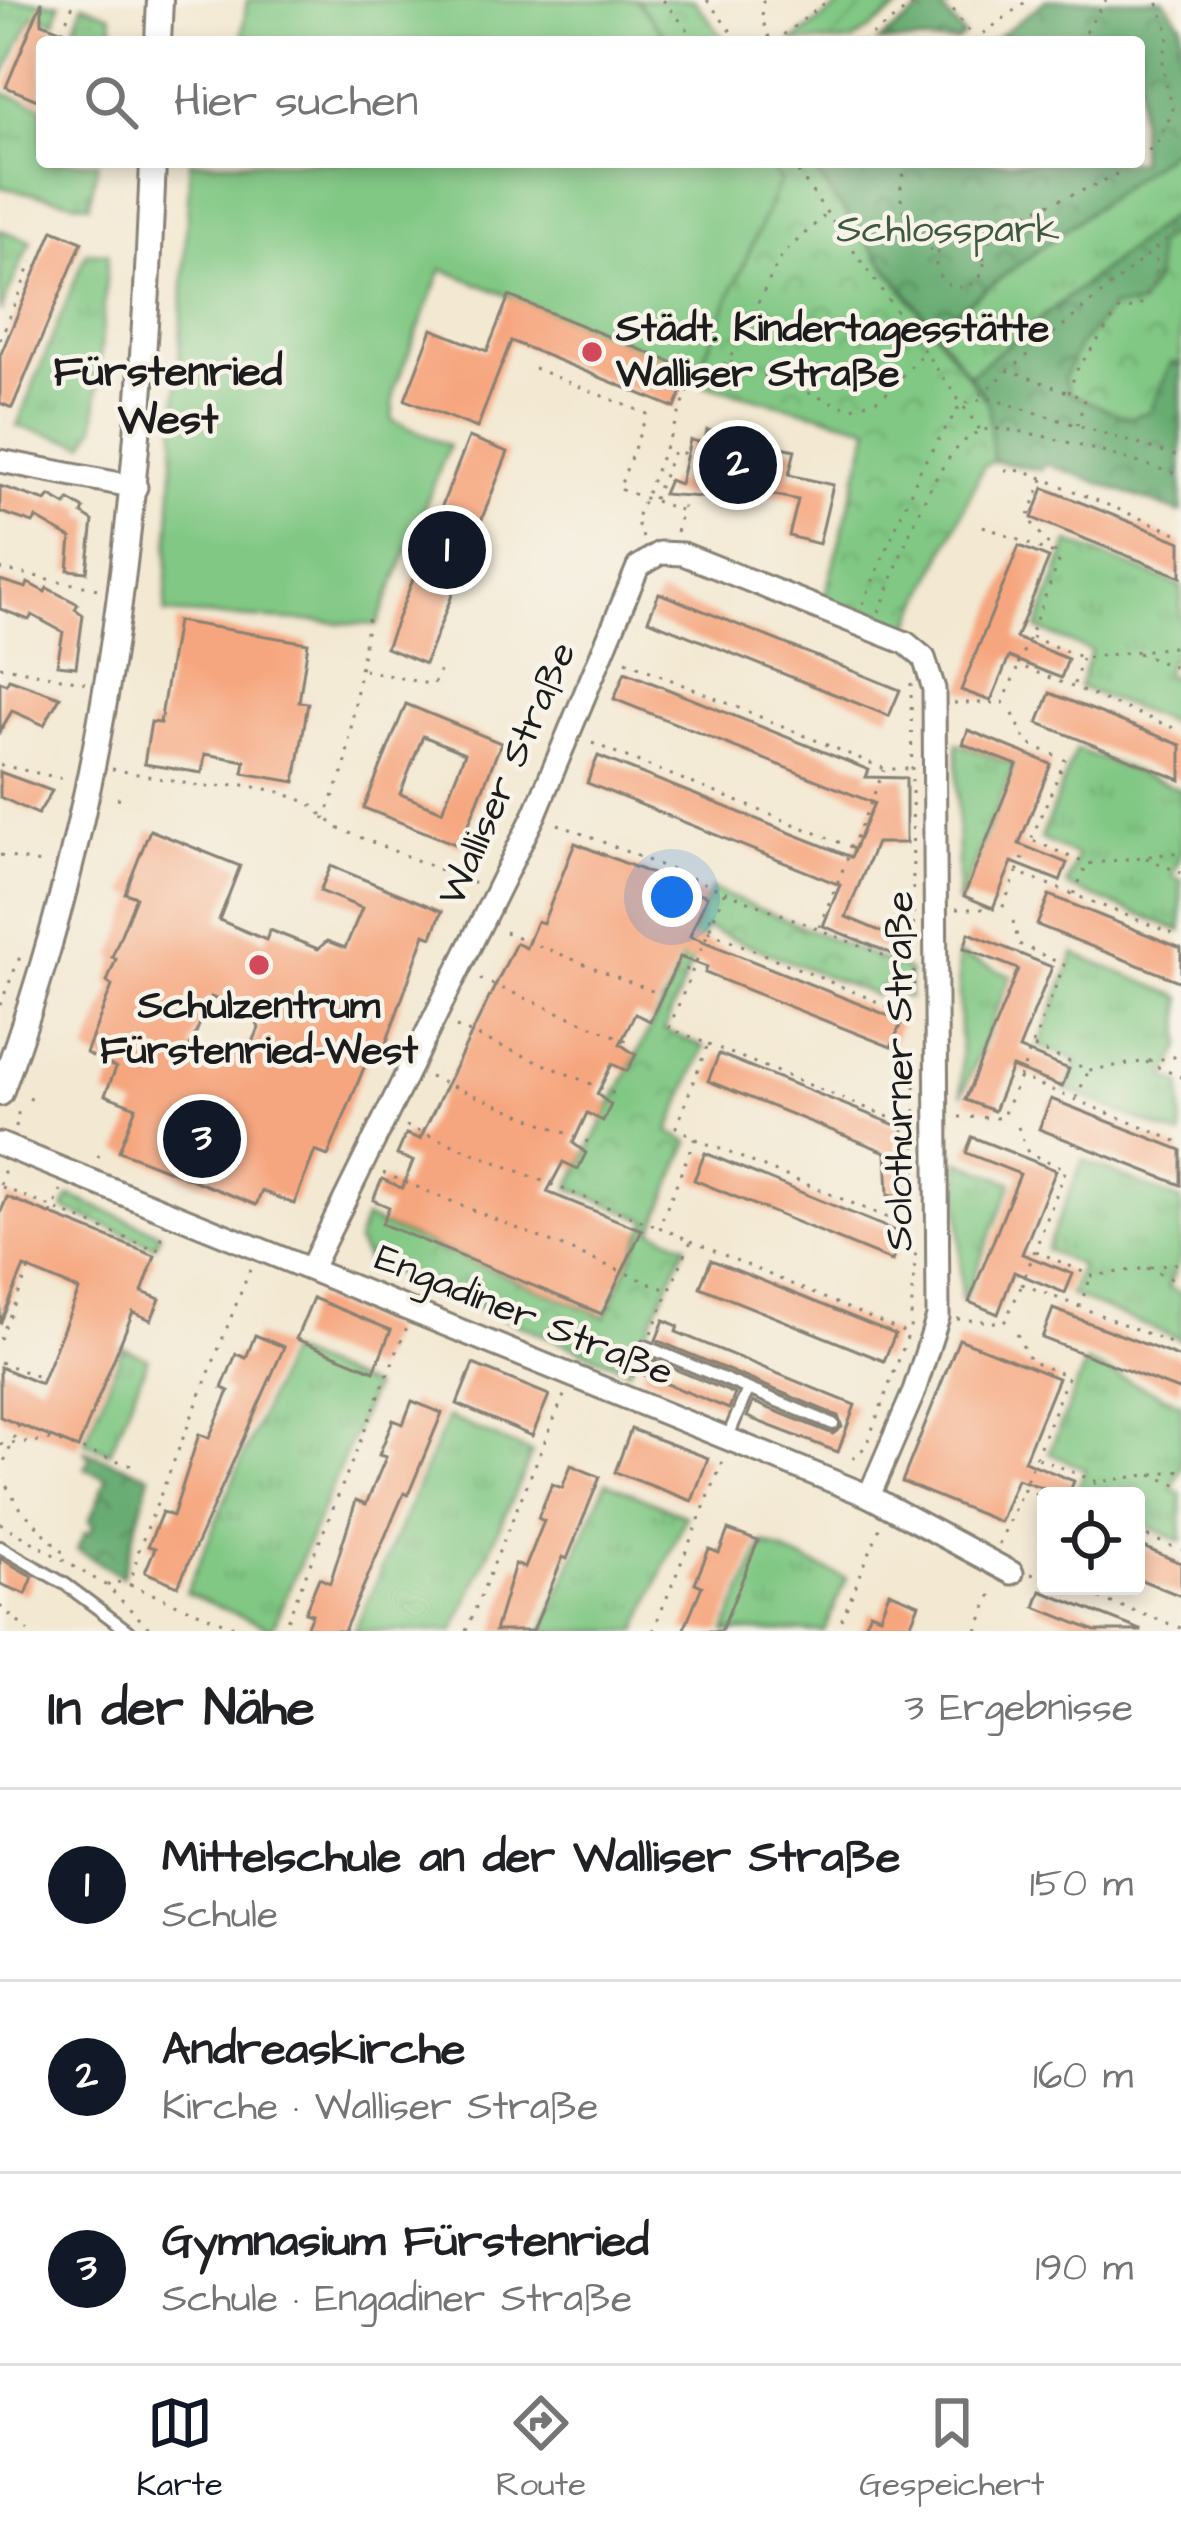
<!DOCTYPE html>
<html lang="de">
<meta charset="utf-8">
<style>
:root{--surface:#fff;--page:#f6f6f6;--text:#202124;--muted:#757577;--line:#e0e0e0;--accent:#111827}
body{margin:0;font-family:"Architects Daughter",sans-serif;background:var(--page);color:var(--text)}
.controls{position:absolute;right:36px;bottom:36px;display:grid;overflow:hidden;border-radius:12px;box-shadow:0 6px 18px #0003}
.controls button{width:108px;height:108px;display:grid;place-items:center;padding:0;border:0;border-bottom:3px solid var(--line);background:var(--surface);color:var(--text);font:60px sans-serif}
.you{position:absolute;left:672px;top:897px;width:42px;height:42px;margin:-30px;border:9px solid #fff;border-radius:50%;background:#1a73e8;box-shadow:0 0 0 18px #1a73e833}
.badge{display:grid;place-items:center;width:78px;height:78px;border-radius:50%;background:var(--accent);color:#fff;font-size:39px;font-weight:700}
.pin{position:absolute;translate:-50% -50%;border:6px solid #fff;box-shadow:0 3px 12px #0006}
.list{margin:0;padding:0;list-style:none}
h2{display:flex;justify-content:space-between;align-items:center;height:156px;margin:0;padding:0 48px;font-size:51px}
h2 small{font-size:39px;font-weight:400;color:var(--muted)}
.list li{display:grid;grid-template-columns:78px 1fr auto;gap:36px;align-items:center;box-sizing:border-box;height:192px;padding:0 48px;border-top:3px solid var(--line)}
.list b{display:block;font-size:45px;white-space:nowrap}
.list p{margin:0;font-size:39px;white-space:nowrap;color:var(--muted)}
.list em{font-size:39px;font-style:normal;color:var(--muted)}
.icon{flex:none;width:66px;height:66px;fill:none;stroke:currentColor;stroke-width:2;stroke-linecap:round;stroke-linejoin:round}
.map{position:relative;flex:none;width:1181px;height:1631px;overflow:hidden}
.search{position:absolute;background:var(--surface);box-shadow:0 6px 18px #0003;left:36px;right:36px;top:36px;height:132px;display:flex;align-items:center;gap:30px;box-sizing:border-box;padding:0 42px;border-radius:12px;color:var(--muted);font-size:45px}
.sheet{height:732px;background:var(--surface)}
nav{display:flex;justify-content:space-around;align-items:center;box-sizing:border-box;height:168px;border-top:3px solid var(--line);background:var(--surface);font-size:33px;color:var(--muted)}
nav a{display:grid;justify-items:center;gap:6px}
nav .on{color:var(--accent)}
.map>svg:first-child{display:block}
.grass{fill:url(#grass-tufts);stroke:#4e7250;stroke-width:3}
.forest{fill:url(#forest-crowns);stroke:#426447;stroke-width:3}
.park{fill:url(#park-crowns);stroke:#4e7250;stroke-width:3}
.garden{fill:url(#garden-furrows);stroke:#4e7250;stroke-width:3}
.pitch{fill:#81c884;stroke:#4e7250;stroke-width:3}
.building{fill:#f6a67e;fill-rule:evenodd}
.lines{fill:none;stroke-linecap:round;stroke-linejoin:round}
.service-casing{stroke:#888276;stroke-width:16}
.minor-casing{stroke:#888276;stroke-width:27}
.tertiary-casing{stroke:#888276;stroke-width:30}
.path{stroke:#888276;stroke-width:3;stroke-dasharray:3 9;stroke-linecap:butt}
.service{stroke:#fff;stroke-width:10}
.minor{stroke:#fff;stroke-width:21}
.tertiary{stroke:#fff;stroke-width:24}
.poi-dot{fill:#d1495b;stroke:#f7f3e8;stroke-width:4.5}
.labels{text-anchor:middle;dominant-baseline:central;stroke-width:9;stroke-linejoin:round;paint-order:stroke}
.park-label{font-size:39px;fill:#3f5840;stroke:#f7f3e8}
.poi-label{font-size:39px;font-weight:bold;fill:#1c1c1c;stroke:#f7f3e8;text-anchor:start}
.street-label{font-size:39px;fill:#1c1c1c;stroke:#f7f3e8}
.neighbourhood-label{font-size:42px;font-weight:bold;fill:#1c1c1c;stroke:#f7f3e8}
</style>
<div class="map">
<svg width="1181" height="1631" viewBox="0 0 1181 1631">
<defs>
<pattern id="grass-tufts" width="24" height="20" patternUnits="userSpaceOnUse" patternTransform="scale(3)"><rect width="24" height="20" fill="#81c884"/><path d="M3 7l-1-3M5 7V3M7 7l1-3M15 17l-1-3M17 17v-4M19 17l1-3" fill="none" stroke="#6fab71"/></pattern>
<pattern id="forest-crowns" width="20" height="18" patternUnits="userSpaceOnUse" patternTransform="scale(3)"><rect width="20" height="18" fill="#68ac72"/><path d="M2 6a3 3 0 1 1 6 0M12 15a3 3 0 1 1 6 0" fill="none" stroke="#558b5d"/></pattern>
<pattern id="park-crowns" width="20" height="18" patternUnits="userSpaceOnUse" patternTransform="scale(3)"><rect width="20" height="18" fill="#81c884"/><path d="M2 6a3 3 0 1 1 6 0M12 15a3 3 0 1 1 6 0" fill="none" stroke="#6fab71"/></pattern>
<pattern id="garden-furrows" width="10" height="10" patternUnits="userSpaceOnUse" patternTransform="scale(3)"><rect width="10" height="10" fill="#81c884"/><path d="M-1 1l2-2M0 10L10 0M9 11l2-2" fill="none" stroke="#6fab71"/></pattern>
</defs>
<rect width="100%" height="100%" fill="#f7f3e8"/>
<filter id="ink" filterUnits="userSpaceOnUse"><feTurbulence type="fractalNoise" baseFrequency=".00833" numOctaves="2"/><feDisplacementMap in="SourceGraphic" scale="24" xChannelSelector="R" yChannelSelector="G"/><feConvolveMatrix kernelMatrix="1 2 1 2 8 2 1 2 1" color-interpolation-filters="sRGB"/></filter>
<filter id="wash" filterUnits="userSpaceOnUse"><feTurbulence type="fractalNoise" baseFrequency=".004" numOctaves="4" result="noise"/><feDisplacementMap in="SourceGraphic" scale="48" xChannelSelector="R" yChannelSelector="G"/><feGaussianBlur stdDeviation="2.7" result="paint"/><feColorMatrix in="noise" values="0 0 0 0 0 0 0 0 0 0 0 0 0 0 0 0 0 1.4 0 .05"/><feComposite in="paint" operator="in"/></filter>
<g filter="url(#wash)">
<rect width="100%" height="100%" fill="#f3e8d1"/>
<g class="grass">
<polygon points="0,0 60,3 55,22 33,15 0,82"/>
<polygon points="83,4 111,15 116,42 97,42 74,29"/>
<polygon points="0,92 42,106 42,162 98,162 89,205 0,187"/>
<polygon points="1181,143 1181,208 969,375 934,328"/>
<polygon points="0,230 31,241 0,312"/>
<polygon points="86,252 108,253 95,427 85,444 17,426"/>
<polygon points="1069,542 1181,586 1181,638 1164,674 1181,681 1181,727 1079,687 1091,651 1037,629"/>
<polygon points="957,743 1014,765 958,904"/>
<polygon points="1076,749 1181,790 1181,855 1172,876 1181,880 1181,931 1066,886 1077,856 1041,839"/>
<polygon points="1074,954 1181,997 1181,1046 1166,1078 1181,1084 1181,1137 1066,1090 1078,1061 1039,1046"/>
<polygon points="958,955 1011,975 962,1095"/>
<polygon points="1083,1160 1181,1201 1181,1257 1168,1287 1181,1293 1181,1340 1070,1295 1081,1266 1046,1250"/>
<polygon points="959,1161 1012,1183 964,1300 961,1299"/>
<polygon points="70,1196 160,1233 155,1246 64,1209"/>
<polygon points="123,1348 148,1358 110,1452 85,1442"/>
<polygon points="287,1352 373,1388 272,1629 186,1593"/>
<polygon points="1086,1363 1181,1403 1181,1467 1172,1489 1181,1494 1181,1541 1136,1523 1136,1496 1075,1496 1085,1469 1049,1453"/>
<polygon points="448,1417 532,1453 454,1631 354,1631"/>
<polygon points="606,1482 686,1516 637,1631 543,1631"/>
<polygon points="763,1543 846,1578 824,1631 725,1631"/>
</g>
<g class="forest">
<polygon points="935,0 964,36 956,42 878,42"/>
<polygon points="1046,0 1164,0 1181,23 1181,143 934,328 815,173 831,162 1139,162 1139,42 991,42"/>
<polygon points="1181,208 1181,227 1157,244 1156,279 1139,307 1111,307 1069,393 1128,418 1150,411 1171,363 1181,363 1181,513 1045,463 1041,470 993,461 988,403 969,375"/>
<polygon points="83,1450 150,1476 122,1577 77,1549 85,1532 90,1533 94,1524 89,1522 107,1478 85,1469 90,1458"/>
</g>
<g class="park">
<polygon points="636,0 694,0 726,42 670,42"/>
<polygon points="766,162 818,162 823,168 816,174 988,403 993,461 983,467 904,639 822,607 870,427 701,384 697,373 780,180"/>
<polygon points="1181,227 1181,363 1171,363 1150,411 1128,418 1069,393 1064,378 1078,347 1112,307 1139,306 1156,279 1156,244"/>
<polygon points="711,889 909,971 909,998 881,986 876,996 706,928 664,1030 704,1047 669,1132 689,1142 653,1230 686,1245 629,1370 368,1262 357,1242 365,1218 605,1317 648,1220 569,1188 669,991"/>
</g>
<polygon class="garden" points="848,0 911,0 852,42 791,42"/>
<g class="pitch">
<polygon points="247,0 636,0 670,42 241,42"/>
<polygon points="190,162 766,162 780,180 697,373 442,269 394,390 392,420 449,446 377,625 165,613"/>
</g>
<g id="blocks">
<g class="building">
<polygon points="42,1 42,23 88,41 42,42 42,102 6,87"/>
<polygon points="53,230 82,242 12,408 0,403 0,356"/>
<polygon points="509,296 691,370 675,408 511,341 477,428 405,400 432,329 487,351"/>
<polygon points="707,430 795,450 789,475 833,485 819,544 789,536 798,500 715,482 712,498 663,494 669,480 680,484 690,440 704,443"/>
<polygon points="469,437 508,452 425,664 386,648"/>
<polygon points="0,486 46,501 50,496 66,505 69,500 84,509 82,514 93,521 87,572 68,570 71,538 36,518 33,523 0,512"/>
<polygon points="1044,488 1181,542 1181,577 1032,518"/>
<polygon points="1019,546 1049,558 1016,638 1068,659 1061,678 1009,657 991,701 961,690"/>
<polygon points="0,580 26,588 28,583 45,592 47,588 78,604 75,609 83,615 76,667 57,665 63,632 32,615 29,620 0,609"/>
<polygon points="659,593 900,690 889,716 648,620"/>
<polygon points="177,621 308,643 299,702 308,703 295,782 243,773 245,761 205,754 202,773 144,764 151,722 160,723"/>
<polygon points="625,672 869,770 866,777 906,778 906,843 876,843 846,917 906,942 900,957 823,926 840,885 587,783 598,756 851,857 874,803 614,699"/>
<polygon points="9,679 60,697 44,725 12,711 0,731 0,681 6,684"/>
<polygon points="1050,693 1181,745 1181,780 1038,723"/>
<path d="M 406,704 L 501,743 L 460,846 L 364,808 ZM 423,736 L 465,753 L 442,811 L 400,794 Z"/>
<polygon points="968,730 1051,764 1019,844 1067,863 1060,881 1012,862 993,908 964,896 1017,765 963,744"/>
<polygon points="0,772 52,791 38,814 0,797"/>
<path d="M 150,830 L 240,866 L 219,920 L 266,940 L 270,930 L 318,949 L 327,941 L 345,948 L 362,908 L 320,891 L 331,866 L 442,911 L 432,937 L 425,934 L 383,1052 L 372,1048 L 328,1156 L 315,1151 L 294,1204 L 262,1191 L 256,1205 L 119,1151 L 136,1107 L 105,1095 L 116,1068 L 86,1053 L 112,986 L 107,982 L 116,959 L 112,957 L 136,897 L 125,893 ZM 211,997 L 253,1014 L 259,1028 L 254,1040 L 221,1059 L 190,1047 Z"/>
<polygon points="575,843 707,896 690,936 902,1021 891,1047 705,973 707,967 680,957 650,1021 635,1014 620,1044 636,1055 627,1071 612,1064 597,1094 611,1105 603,1121 587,1113 573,1143 586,1153 578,1169 563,1162 547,1192 642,1230 602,1314 382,1224 389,1207 373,1200 382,1179 402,1188 413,1161 397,1155 406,1134 420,1139 516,943 526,948 537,921 543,923"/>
<polygon points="1049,895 1181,948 1181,982 1037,925"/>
<polygon points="969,933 1052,967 1019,1049 1069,1069 1062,1087 1012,1067 994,1111 965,1100 1018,969 964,948"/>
<polygon points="719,1054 903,1128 905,1195 888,1195 886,1152 708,1081"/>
<polygon points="1051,1099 1181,1150 1181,1185 1039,1129"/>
<polygon points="972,1137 1056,1170 1022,1254 1073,1274 1065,1293 1014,1272 998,1314 969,1302 1020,1174 966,1153"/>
<polygon points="705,1153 903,1234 892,1261 694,1180"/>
<polygon points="7,1197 155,1256 142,1292 160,1299 151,1320 133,1312 78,1448 0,1417 0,1367 41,1384 79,1290 24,1267 0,1324 0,1214"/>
<polygon points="711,1260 895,1334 884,1361 700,1287"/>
<polygon points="313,1298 391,1330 374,1371 296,1339"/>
<polygon points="1053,1309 1181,1358 1181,1391 1042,1338"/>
<polygon points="664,1320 678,1326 676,1332 855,1405 838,1452 747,1417 753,1402 833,1434 842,1427 838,1416 656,1340"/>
<polygon points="255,1335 284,1347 178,1586 145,1572 155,1548 148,1546 162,1512 173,1516 199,1434 209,1438 229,1391 222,1388 236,1354 246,1358"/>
<polygon points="959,1339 1058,1378 1024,1461 1074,1481 1068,1496 1017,1479 1000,1522 902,1482"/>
<polygon points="648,1358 735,1394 729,1409 642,1374"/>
<polygon points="473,1364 549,1395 532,1436 457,1404"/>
<polygon points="412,1401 442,1413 408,1495 404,1493 344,1631 305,1631 312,1614 305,1612 319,1578 330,1583 356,1500 366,1504 386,1457 379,1455 393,1420 403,1424"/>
<polygon points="631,1429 708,1458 692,1501 615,1472"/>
<polygon points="571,1465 600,1477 567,1559 563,1557 533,1631 495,1631 515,1564 525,1568 544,1521 538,1518 552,1484 562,1488"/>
<polygon points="728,1530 758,1541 721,1631 683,1631 702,1586 695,1583 709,1549 719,1553"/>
<polygon points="1136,1544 1181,1563 1181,1596 1136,1578"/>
<polygon points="0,1558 33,1577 26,1594 0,1584"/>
<polygon points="1041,1591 1141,1630 1141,1631 1095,1631 1035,1607"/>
<polygon points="889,1592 919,1604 909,1628 916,1631 862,1631 870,1612 880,1616"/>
</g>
</g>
</g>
<g filter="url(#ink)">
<use href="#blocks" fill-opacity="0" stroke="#888276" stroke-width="3"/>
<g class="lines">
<g class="service-casing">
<g id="service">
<polyline points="645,1346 748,1389"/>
<polyline points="727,1439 748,1389 833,1424"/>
<polyline points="0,1547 65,1584 128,1631"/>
</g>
</g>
<g class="minor-casing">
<g id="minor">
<polyline points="0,461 136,487"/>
<polyline points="0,1144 869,1496 1012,1573"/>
<polyline points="311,1268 535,814 638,567 660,553 683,554 906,643 924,658 934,689 938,1317 913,1394 869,1496"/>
</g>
</g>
<g class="tertiary-casing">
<g id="tertiary">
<polyline points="158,42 160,0"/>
<path d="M 0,1093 C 115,787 140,485 153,162"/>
</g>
</g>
<g class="path">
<polyline points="663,0 698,42"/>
<polyline points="707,0 739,42"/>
<polyline points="763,0 762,19 771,42"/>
<polyline points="946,0 975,40 1028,0"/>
<polyline points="62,31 75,0"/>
<polyline points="774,42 829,0"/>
<polyline points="862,42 920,0"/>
<polyline points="1079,42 1106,0"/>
<path d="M 1139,158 L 1156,145 L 1173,111 C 1171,97 1165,85 1164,72 C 1159,37 1181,53 1156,0"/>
<polyline points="791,162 980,430"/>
<path d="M 906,162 C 893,202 905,226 935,254"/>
<circle cx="960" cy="263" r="24"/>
<path d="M 980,251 C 1017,201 1087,200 1134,162"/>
<polyline points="0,340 32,262"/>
<polyline points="730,362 849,409 882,398 923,353"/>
<polyline points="534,368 647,414 619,489 653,501 674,451 687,454"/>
<polyline points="1007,369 1085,399 1077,425"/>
<polyline points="1069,393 1076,371 1119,310 1139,307 1156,279 1156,245"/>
<polyline points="980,395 1181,227"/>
<polyline points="1005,470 1025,471 1181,535"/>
<polyline points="1043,479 1028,518 1060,559 1018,665 1181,731"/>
<polyline points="655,501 680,510"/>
<polyline points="983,526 1054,554"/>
<polyline points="676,532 687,493"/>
<polyline points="643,538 636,520 692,382 728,362 782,255 829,211"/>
<polyline points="0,569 98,589"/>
<polyline points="863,604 922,466 961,404 988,398 1181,457"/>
<path d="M 879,612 C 898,567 934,445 983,430 C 1015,421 1142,465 1181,475"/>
<polyline points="1031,637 1083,658 1181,646"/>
<polyline points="1138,653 1181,670"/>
<polyline points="626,661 885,769 908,769"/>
<polyline points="0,666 86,683"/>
<polyline points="364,670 433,685 439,671"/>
<polyline points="911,683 914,985"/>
<polyline points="1074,684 1082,659"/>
<polyline points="954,703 1003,703 1017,669"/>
<polyline points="1013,714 1027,743 1065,760 1017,872 1181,937"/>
<polyline points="592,743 851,847"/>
<polyline points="0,765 69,780"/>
<polyline points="112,769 204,787 244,785 277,791 309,803 337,828 478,885"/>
<polyline points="117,798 124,799"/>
<polyline points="324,820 345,767 369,613"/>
<polyline points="558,824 912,967"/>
<polyline points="1034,841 1087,864 1181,852"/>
<polyline points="0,855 45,864"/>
<polyline points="1146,858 1181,873"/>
<polyline points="1074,894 1086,866"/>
<polyline points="956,909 1002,909 1017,872"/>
<polyline points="696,919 712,918"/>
<polyline points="1013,921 1019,944 1064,965 1020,1077 1181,1143"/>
<polyline points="819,927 884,770"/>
<polyline points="708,931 914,1017"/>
<polyline points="505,932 657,993"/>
<polyline points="674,965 690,971"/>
<polyline points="480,979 632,1043"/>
<polyline points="0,1005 22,952"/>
<polyline points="456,1027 615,1094"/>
<polyline points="708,1044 916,1128"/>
<polyline points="1034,1047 1089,1070 1181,1056"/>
<polyline points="1146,1062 1181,1077"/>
<polyline points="915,1073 915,1183"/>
<polyline points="430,1077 588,1142"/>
<polyline points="29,1098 33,1100"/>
<polyline points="1076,1098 1089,1070"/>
<polyline points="959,1117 1002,1118 1020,1077"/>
<polyline points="406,1126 655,1226"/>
<polyline points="16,1127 19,1107"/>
<polyline points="1018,1127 1028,1153 1066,1169 1022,1284 1181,1347"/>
<polyline points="696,1139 915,1229"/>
<polyline points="98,1157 99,1155"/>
<polyline points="383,1173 669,1291"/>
<polyline points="0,1185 6,1165"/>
<polyline points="2,1187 157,1251 164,1232"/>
<polyline points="51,1214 61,1190"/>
<polyline points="691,1241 908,1334"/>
<polyline points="1036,1251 1092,1276 1181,1263"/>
<polyline points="1147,1268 1181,1283"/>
<polyline points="1079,1307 1091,1277"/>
<polyline points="957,1319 1004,1323 1021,1287"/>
<polyline points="651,1333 691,1241 659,1227 695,1138 676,1127 708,1044 669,1028 725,891"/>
<polyline points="1017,1334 1030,1361 1068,1376 1023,1489 1046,1498"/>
<polyline points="0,1339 29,1269"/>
<polyline points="0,1362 39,1377 36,1382"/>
<polyline points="633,1377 640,1359"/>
<polyline points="0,1444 52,1440 131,1465 133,1461"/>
<polyline points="1038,1458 1097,1482 1181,1470"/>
<polyline points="853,1459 866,1446 910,1330 916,1247"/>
<polyline points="0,1472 19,1425"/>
<polyline points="1151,1475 1181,1486"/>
<polyline points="0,1476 21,1509 67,1557"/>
<polyline points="1091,1496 1096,1483"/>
<polyline points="0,1523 107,1586 152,1631"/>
<polyline points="1136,1532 1181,1550"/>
<polyline points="999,1544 1023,1489"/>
<polyline points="1031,1574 1046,1579"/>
<polyline points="130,1585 245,1631"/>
<polyline points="107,1586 113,1581 130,1585 139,1549 251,1267"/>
<polyline points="1065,1586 1181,1628"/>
<polyline points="0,1606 28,1631"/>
<polyline points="283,1631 406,1329"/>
<polyline points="466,1631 565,1393"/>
<polyline points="653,1631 724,1459"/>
<polyline points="837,1631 881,1525"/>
<polyline points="977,1631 994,1588"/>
</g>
<use href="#service" class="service"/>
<use href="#minor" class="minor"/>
<use href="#tertiary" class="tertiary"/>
</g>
</g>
<g class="poi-dot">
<circle cx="592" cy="352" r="12"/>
<circle cx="259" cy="965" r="12"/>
</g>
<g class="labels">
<g class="park-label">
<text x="948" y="231">Schlosspark</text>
</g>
<g class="poi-label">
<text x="616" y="330">Städt. Kindertagesstätte<tspan x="616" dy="45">Walliser Straße</tspan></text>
<text x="259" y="1007" text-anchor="middle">Schulzentrum<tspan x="259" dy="45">Fürstenried-West</tspan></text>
</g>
<g class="street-label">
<text transform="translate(508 774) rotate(-66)">Walliser Straße</text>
<text transform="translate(901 1071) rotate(-90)">Solothurner Straße</text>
<text transform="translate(524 1316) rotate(22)">Engadiner Straße</text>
</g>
<g class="neighbourhood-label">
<text x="168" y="373">Fürstenried<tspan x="168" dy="48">West</tspan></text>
</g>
</g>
</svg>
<div class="controls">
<button><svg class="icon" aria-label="locate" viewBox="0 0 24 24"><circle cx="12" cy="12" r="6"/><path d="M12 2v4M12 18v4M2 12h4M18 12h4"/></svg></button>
</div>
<div class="you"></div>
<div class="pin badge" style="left:447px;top:550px">1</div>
<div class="pin badge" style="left:738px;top:465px">2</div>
<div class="pin badge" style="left:202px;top:1139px">3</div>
<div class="search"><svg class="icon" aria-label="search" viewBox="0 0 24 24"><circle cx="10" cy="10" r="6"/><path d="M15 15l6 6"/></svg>Hier suchen</div>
</div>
<section class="sheet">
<h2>In der Nähe<small>3 Ergebnisse</small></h2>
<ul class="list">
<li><span class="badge">1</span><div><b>Mittelschule an der Walliser Straße</b><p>Schule</p></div><em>150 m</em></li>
<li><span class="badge">2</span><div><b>Andreaskirche</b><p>Kirche · Walliser Straße</p></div><em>160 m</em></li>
<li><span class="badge">3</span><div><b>Gymnasium Fürstenried</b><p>Schule · Engadiner Straße</p></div><em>190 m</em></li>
</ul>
</section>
<nav>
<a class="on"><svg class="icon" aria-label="map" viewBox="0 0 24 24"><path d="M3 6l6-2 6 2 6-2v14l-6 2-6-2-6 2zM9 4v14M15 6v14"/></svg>Karte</a>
<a><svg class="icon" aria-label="directions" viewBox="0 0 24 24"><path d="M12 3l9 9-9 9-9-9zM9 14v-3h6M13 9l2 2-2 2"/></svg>Route</a>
<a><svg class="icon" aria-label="saved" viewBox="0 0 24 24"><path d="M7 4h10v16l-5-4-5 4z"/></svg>Gespeichert</a>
</nav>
